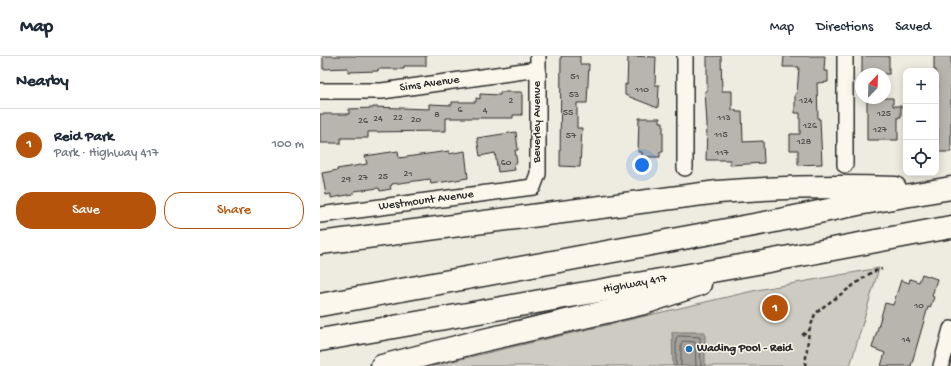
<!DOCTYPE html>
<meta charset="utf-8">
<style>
:root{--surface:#fff;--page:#f6f6f7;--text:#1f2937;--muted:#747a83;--line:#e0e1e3;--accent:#b45309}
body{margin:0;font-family:"Gochi Hand",sans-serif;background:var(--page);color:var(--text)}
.controls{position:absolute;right:12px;top:12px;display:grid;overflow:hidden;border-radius:8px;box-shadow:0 2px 10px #0003}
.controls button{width:36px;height:36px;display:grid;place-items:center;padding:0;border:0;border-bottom:1px solid var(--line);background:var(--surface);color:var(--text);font:20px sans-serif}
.compass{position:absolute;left:535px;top:12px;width:36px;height:36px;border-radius:50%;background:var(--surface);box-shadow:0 2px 10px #0003;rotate:23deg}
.you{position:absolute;left:322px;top:109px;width:14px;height:14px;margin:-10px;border:3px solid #fff;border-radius:50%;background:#1a73e8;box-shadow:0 0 0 6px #1a73e833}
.badge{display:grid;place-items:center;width:26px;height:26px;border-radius:50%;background:var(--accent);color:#fff;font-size:13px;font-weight:700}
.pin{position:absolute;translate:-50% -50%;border:2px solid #fff;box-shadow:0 1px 4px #0006}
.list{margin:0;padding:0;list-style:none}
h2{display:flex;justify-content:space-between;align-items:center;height:52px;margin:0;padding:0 16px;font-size:17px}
h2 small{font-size:13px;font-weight:400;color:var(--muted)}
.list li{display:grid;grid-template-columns:26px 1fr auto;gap:12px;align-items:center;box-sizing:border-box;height:72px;padding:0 16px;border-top:1px solid var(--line)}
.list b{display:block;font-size:15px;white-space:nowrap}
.list p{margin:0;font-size:13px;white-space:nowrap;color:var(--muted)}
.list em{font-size:13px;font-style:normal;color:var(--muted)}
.actions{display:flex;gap:8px;padding:12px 16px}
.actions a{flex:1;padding:9px 0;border:1px solid var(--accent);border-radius:16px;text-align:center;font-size:14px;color:var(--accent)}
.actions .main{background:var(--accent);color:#fff}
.icon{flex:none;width:22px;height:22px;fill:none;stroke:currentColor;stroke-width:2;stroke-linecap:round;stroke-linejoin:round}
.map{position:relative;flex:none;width:631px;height:310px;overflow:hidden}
header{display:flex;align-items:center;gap:24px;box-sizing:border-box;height:56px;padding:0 20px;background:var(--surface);border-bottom:1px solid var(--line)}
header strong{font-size:19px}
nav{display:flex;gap:22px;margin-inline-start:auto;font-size:14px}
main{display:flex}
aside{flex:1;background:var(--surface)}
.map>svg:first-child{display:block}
.green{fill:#cecbc2;stroke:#7c7b76}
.water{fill:#a4a29a;stroke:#74726e}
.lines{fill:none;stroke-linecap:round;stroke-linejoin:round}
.shore{stroke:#5b5b57;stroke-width:1}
.building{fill:#b8b5ae;stroke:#2b2b2b}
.minor-casing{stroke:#2b2b2b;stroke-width:18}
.motorway-casing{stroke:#2b2b2b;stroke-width:25}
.path{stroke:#2b2b2b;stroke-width:2.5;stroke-dasharray:4 3;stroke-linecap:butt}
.minor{stroke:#fbf7ec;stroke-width:15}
.motorway{stroke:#fbf7ec;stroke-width:22}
.poi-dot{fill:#1f6fb2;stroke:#fbf7ec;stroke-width:1.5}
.labels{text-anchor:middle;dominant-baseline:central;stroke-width:3;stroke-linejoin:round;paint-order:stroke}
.number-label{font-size:10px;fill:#4e4e4c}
.street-label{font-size:12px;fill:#2b2b2b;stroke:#fbf7ec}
.poi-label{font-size:12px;font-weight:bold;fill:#2b2b2b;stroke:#fbf7ec;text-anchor:start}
</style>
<header>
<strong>Map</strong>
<nav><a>Map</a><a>Directions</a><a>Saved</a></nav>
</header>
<main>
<aside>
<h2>Nearby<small></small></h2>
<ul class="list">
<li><span class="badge">1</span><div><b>Reid Park</b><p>Park · Highway 417</p></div><em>100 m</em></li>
</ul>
<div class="actions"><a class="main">Save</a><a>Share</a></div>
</aside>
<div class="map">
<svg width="631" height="310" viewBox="0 0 631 310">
<rect width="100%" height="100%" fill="#eeebe0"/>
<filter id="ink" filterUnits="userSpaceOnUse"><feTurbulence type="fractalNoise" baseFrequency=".025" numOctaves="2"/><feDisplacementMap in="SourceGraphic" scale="8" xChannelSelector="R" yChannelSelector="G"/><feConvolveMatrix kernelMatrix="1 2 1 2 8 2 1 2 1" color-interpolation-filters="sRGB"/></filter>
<g filter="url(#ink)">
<polygon class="green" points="559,212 530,310 111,310 437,234"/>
<polygon class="water" points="352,276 385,276 385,310 353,310"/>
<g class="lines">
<g class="shore">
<polyline points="356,310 356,282 358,280 380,281 381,310"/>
<polyline points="361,310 361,287 363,285 375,286 376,310"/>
</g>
</g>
<g class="building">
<polygon points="3,0 106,0 106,10 84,10 84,13 58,13 58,15 28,16 28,12 3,13"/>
<polygon points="241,0 260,0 260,8 269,8 267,47 257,47 257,72 262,72 260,111 240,110"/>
<polygon points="308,0 336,1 335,29 339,29 338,52 305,39 305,28 307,29"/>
<polygon points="387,0 401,0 402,35 412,35 412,54 416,54 416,56 422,56 423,86 443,85 444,107 410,109 410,104 386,104 387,68 385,35 387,35"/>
<polygon points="464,0 505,0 504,15 508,15 508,26 497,27 498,63 500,63 502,108 478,109 478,94 470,94 470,78 480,78 480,57 475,57 475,38 477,37 479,11 463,11"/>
<rect x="542" y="0" width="27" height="18"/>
<polygon points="614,0 631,0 631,96 618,96 618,71 616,71 618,28 616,28 616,14 614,14"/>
<polygon points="180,36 202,36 202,59 193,59 193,62 126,62 126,75 48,76 48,82 21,82 21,87 0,87 0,58 29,58 29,53 53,52 53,51 109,53 109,48 132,49 132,46 156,46 156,42 160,43 160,38 180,39"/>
<polygon points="547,42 573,42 573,50 581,50 581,61 578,61 578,84 547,84"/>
<polygon points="319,62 340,62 340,66 343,66 343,96 340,96 340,101 322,101 322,96 318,96"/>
<polygon points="196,76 198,94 195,94 197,107 194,107 195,114 178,116 175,97 160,100 157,82"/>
<polygon points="78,95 79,102 129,95 129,98 145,95 148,122 111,128 110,123 72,128 72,129 70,130 71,133 60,135 59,132 34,135 33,136 33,138 11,142 11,138 6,139 2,117 18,114 17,113 47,108 45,100"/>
<polygon points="602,218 617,223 612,240 614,241 610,252 608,251 591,310 561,310 565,297 552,292 565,247 573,249 581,224 589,227 590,223 599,226"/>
</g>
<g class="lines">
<g class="minor-casing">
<g id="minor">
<polyline points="525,0 525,109"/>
<path id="s1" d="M 0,35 L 62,35 L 218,13"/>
<polyline points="365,112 365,0"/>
<path id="s2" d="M 0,159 L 213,131 L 218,118 L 218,0"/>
<polyline points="621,310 631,273"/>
</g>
</g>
<g class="motorway-casing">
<g id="motorway">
<path d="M 0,187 L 398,136 C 457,131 516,130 575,132"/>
<polyline points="0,249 450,166 538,148 631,132"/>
<path id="s3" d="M 0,284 L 443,206 L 631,171"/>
<polyline points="62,310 160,285 324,247 380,228"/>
</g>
</g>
<g class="path">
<polyline points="482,279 488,275"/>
<polyline points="485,310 489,275 495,258 503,251 552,216 562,213"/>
</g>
<use href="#minor" class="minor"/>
<use href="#motorway" class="motorway"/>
</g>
</g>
<circle class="poi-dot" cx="369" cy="293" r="4"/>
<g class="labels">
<g class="number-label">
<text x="255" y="21">51</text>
<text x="322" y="34">110</text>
<text x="254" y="39">53</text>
<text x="191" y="45">2</text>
<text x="486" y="45">124</text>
<text x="140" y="54">6</text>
<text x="165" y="55">4</text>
<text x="248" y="57">55</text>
<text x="564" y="58">125</text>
<text x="117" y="59">8</text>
<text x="78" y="62">22</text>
<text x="404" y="62">113</text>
<text x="58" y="63">24</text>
<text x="96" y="64">20</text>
<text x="43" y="65">26</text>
<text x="490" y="70">126</text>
<text x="560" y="74">127</text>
<text x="401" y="79">115</text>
<text x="251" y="80">57</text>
<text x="484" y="86">128</text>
<text x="402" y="97">117</text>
<text x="186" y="107">60</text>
<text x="88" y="118">21</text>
<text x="63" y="121">25</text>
<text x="43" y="122">27</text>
<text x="26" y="124">29</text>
<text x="599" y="250">10</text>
<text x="586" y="284">14</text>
</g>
<g class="street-label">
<text stroke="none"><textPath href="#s1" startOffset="110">Sims Avenue</textPath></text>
<text transform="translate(218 66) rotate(-90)">Beverley Avenue</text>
<text stroke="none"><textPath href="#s2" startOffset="107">Westmount Avenue</textPath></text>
<text stroke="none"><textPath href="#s3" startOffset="320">Highway 417</textPath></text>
</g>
<g class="poi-label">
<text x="377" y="293">Wading Pool - Reid</text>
</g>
</g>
</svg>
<div class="controls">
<button>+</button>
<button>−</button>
<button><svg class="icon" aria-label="locate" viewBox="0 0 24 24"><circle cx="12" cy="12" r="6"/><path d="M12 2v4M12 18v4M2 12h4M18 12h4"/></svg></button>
</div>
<svg class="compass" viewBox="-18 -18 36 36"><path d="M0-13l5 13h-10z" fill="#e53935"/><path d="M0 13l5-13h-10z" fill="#747a83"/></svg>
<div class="you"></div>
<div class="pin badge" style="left:455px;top:252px">1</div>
</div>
</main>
